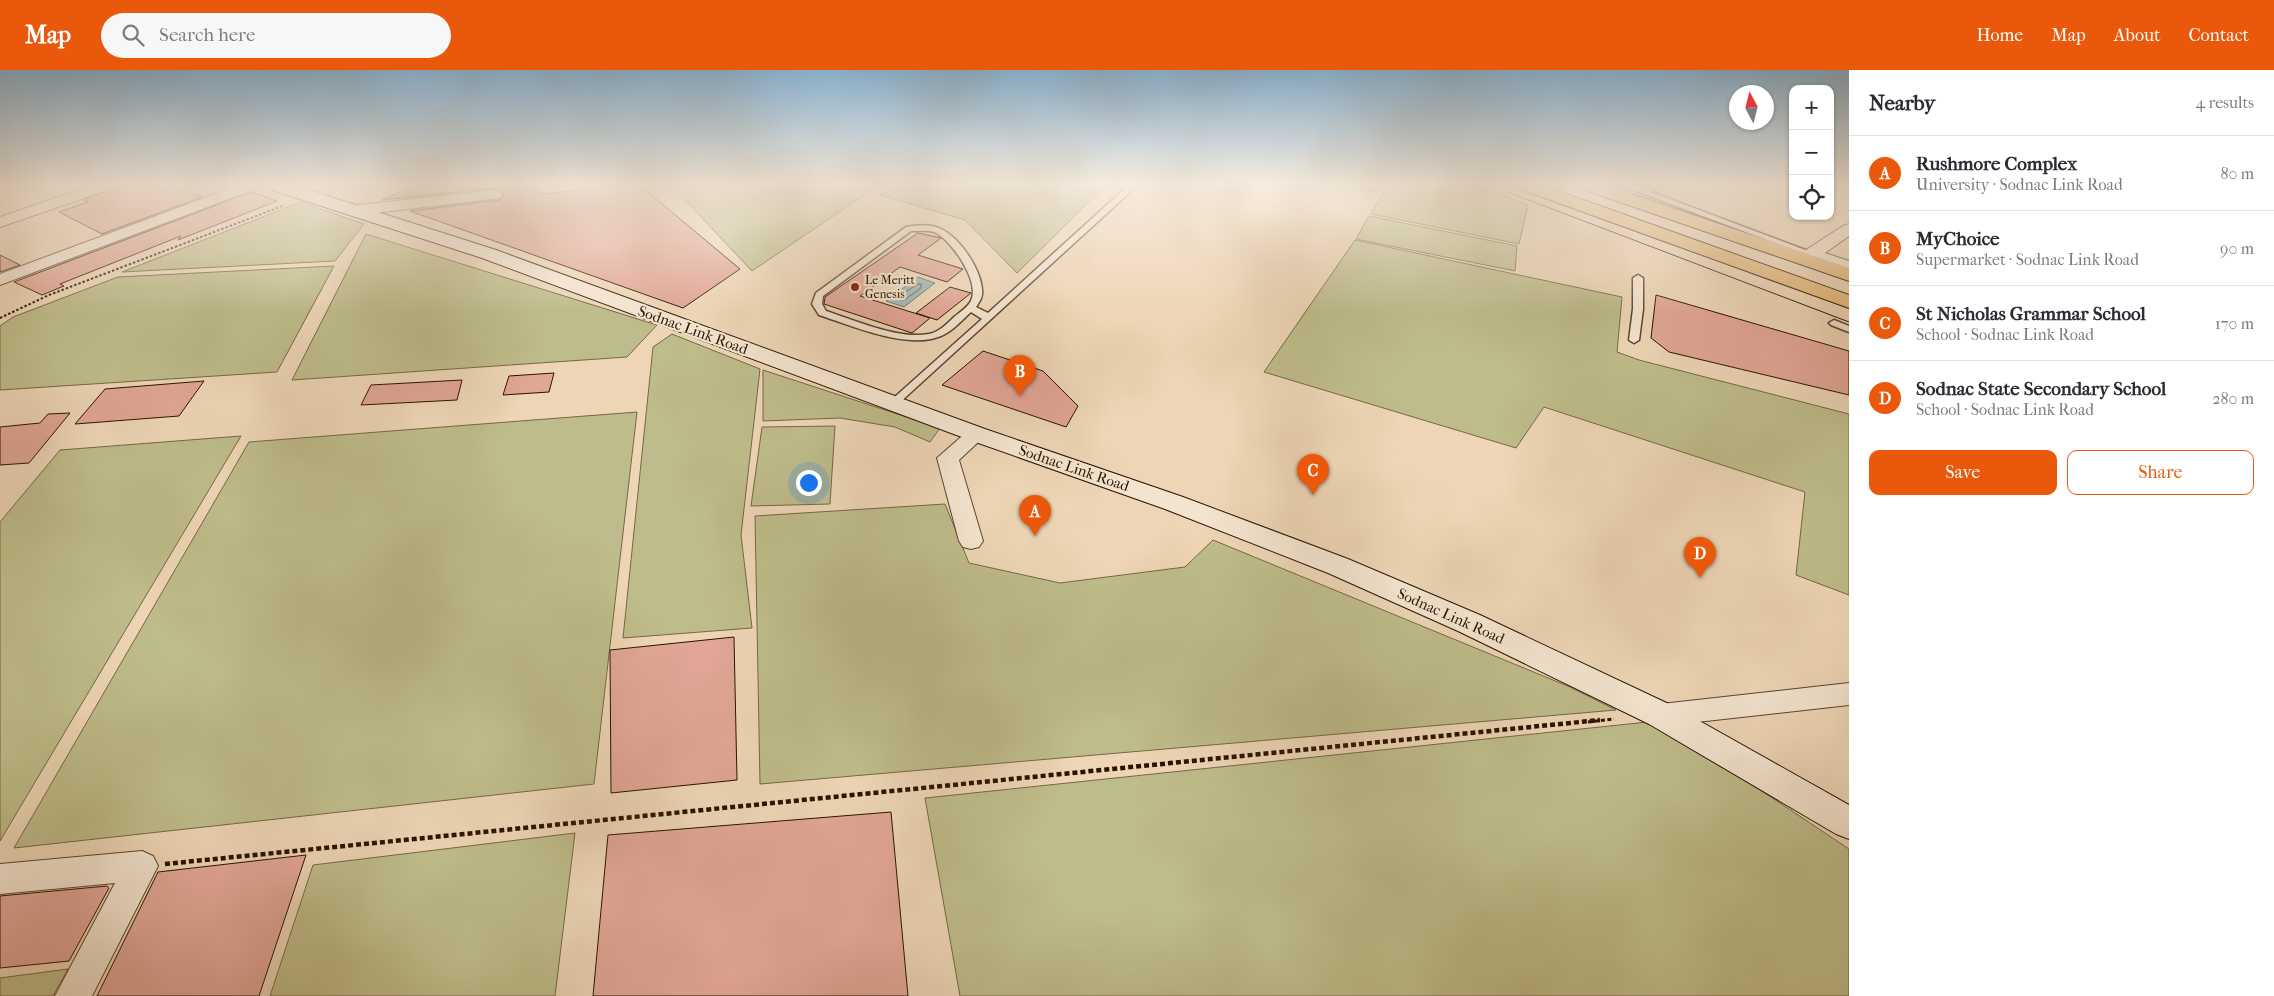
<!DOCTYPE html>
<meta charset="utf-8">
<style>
:root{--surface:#fff;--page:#f7f7f7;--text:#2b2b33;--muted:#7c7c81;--line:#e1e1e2;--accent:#ea580c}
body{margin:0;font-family:"IM FELL French Canon",serif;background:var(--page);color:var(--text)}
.controls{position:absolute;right:15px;top:15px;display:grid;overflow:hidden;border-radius:10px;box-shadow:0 1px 4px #0004}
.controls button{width:45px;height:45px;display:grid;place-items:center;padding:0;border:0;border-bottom:1px solid var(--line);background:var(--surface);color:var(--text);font:25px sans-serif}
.compass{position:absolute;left:1729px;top:15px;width:45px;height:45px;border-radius:50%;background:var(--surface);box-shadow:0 1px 4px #0004;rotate:353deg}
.you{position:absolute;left:808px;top:412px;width:18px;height:18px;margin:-12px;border:4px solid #fff;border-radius:50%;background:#1a73e8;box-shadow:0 0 0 8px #1a73e833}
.badge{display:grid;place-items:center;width:32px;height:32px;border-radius:50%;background:var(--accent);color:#fff;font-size:16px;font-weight:700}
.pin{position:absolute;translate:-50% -41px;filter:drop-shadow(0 1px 2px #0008)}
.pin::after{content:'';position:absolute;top:26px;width:18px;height:15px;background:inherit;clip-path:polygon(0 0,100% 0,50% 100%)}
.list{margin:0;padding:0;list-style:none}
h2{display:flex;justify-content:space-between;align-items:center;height:65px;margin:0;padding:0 20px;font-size:21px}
h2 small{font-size:16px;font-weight:400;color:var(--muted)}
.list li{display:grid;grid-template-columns:32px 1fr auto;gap:15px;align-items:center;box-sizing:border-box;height:75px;padding:0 20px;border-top:1px solid var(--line)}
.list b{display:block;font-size:19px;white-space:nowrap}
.list p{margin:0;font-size:16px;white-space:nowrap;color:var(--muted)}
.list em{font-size:16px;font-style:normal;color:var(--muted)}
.actions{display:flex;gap:10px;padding:15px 20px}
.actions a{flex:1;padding:11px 0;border:1px solid var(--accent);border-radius:10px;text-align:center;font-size:18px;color:var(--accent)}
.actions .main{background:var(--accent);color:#fff}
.icon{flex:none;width:28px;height:28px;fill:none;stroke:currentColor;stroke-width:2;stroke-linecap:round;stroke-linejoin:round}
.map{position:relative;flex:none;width:1849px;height:926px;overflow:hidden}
header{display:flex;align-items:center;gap:30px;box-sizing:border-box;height:70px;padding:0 25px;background:var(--accent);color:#fff}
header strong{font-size:24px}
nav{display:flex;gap:28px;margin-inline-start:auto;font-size:18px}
.search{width:350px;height:45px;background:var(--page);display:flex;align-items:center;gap:12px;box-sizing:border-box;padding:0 18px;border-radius:28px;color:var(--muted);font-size:19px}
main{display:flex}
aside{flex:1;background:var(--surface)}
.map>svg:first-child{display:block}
.green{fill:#bebc8a;stroke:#766745}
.water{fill:#9db6b8;stroke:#70746e}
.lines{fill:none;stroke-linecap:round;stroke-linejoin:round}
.shore{stroke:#65645c;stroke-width:1}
.building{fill:#e1a696;stroke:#2d1200}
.service-casing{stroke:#5d432d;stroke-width:3}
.minor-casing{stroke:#5d432d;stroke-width:2}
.secondary-casing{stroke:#2d1200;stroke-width:2}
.trunk-casing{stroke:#2d1200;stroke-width:2}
.path-far2{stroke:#2d1200;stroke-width:2;stroke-dasharray:2.5 2;stroke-linecap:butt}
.path-far1{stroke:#2d1200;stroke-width:3;stroke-dasharray:4 2.5;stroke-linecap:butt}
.path{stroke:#2d1200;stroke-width:4.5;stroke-dasharray:5 3;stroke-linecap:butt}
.service{fill:#f3e4cf;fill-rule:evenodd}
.minor{fill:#f3e4cf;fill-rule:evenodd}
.secondary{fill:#f3e4cf;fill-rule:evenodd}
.trunk{fill:#e6ba7a;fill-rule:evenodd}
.tram{stroke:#2d1200;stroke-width:1}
.poi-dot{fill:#8f2418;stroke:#f3e4cf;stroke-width:2}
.labels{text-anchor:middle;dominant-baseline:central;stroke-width:4.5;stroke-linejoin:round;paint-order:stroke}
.far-poi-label{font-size:12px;fill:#2d1200;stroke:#f3e4cf;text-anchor:start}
.street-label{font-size:15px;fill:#2d1200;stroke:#f3e4cf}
</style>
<header>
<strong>Map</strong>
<div class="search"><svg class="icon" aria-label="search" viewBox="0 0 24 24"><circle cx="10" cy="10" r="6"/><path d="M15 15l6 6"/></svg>Search here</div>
<nav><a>Home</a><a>Map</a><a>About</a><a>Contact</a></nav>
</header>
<main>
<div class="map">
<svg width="1849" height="926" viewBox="0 0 1849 926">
<rect width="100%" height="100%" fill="#edd5b5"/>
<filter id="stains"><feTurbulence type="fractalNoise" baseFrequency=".004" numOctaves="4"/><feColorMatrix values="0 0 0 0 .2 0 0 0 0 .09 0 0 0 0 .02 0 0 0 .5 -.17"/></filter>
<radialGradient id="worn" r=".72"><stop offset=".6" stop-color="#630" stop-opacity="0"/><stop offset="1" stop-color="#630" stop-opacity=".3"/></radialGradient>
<g class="green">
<polygon points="669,113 882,113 752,201"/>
<polygon points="898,113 1108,113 1017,203 965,150 880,125"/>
<polygon points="1327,113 1383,113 1378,122"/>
<polygon points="1389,113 1470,113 1528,135 1519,174 1371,144"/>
<polygon points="301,132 364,154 335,191 122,202"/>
<polygon points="1369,146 1517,176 1515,201 1356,169"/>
<polygon points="366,164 657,255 627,287 292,310"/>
<polygon points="1355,170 1622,227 1617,282 1639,290 1849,344 1849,525 1796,505 1805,422 1544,337 1516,378 1264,302"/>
<polygon points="334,196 277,302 0,320 0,256 13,247 118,207"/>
<polygon points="672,264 760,299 741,465 752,558 623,568 653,277"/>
<polygon points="763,300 940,358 930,372 895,357 840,348 763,351"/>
<polygon points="637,342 594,714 14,778 249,372"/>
<polygon points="835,356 830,434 751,436 762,357"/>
<polygon points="241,366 0,771 0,452 60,380"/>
<polygon points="945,434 969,493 1060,513 1185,497 1213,470 1570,617 1616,640 760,714 755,446"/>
<polygon points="1657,651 1849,779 1849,926 960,926 925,728"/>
<polygon points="575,763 555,926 270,926 313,795"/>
<polygon points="68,899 53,926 0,926 0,908"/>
</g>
<polygon class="water" points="918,207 935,213 904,237 886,231"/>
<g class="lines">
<polygon class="shore" points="918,214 921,214 921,218 904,230 900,230 900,226"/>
</g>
<g class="building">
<polygon points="420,113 510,113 544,124 637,113 740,199 683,238 410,141 500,130 505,125 496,118 382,130"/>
<polygon points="147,114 165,119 172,116 202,127 102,164 59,142 88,132 83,130 123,115 134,118"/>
<polygon points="251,122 277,131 178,170 181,166 60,214 64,216 42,225 14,212"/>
<polygon points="918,163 941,168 918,185 963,199 947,212 900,197 860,226 930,248 912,263 824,234 825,227"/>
<polygon points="0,185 20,195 0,202"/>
<polygon points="950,217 971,223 937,250 916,243"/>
<polygon points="1656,225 1849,281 1849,325 1669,282 1651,268"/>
<polygon points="983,281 1043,301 1078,336 1066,357 942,315"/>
<polygon points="554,303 549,322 503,325 509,306"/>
<polygon points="462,310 457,330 361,335 371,315"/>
<polygon points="204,311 179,346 75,354 105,319"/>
<polygon points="70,343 29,393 0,395 0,357 40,353 48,344"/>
<polygon points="734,567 737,710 611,723 610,580"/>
<polygon points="891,742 908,926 593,926 608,765"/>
<polygon points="306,785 259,926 97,926 158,802"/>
<polygon points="107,816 109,818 69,891 0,898 0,826"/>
</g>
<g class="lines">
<g class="service-casing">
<g id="service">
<path d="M 1131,113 L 1140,113 L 897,335 L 889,335 L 888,333 L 982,249 L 971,242 C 961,251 951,263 938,267 C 905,279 850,255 819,245 L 812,234 L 816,223 L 906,157 C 917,155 931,154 941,159 C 960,168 980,198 982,219 C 983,227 980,231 976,237 L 988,243 ZM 911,161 C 918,161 927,160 934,162 C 951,169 978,209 972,228 C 970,236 960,242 954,247 C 947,254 939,262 929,264 C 899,270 854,250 826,241 L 822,234 L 823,226 Z"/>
<polygon points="1615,113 1626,113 1644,119 1655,113 1665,113 1651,122 1816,184 1809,186"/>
<polygon points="1638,205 1643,208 1643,239 1639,270 1634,273 1629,270 1633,239 1633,208"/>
<polygon points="1834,250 1849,256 1849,262 1831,255 1829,253"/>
</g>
</g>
<g class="minor-casing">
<g id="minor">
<polygon points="100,113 121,113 119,116 0,157 0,147"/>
<polygon points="245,113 265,113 263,116 0,215 0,204"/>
<polygon points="495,120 500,122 503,125 500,128 358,145 353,143 350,140 353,137 358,135"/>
<polygon points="1849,154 1849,166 1825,183 1849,191 1849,202 1806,188 1804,184 1806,180 1843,156"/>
<polygon points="976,358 983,360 987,364 959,390 983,471 979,477 971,479 963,477 959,471 937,388 969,360"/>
<polygon points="1849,613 1849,635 1661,656 1651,653 1647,645 1651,637 1661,634"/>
<polygon points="142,781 153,786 158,796 92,926 55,926 115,813 0,824 0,794"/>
</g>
</g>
<g class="secondary-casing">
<polygon id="secondary" points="260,113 287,113 496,180 985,359 1183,427 1348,489 1480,545 1673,636 1849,735 1849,769 1836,764 1649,654 1458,561 1328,503 1165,439 967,369 482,188 263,117"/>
</g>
<g class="trunk-casing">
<g id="trunk">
<polygon points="1511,113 1536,113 1849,225 1849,238 1514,117"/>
<polygon points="1573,113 1599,113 1849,198 1849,211 1576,117"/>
</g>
</g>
<polyline class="path-far2" points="0,248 49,225 285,135"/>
<polyline class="path-far1" points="1588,652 1614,649"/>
<polyline class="path" points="165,794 1600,650"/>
<use href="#service" class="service"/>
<use href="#minor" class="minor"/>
<use href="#secondary" class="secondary"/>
<use href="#trunk" class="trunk"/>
<polyline class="tram" points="1484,113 1849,252"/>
</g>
<linearGradient id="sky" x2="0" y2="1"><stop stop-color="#8ab5d5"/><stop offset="0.47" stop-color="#f7ecde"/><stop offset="1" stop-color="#f7ecde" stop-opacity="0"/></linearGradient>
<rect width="1849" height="243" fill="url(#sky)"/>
<circle class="poi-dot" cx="855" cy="217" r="5"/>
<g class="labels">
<g class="far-poi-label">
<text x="865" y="210">Le Meritt<tspan x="865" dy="14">Genesis</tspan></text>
</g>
<g class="street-label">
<text transform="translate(693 260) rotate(20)">Sodnac Link Road</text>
<text transform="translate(1074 398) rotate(19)">Sodnac Link Road</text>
<text transform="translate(1451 546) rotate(24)">Sodnac Link Road</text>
</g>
</g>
<rect width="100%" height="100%" filter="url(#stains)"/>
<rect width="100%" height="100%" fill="url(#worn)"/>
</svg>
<div class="controls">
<button>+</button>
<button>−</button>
<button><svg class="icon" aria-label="locate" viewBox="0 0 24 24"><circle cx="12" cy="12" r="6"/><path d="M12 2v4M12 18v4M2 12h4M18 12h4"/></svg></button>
</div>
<svg class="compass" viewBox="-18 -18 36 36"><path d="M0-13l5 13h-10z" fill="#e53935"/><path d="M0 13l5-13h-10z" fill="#7c7c81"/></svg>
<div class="you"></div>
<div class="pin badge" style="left:1035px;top:466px">A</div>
<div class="pin badge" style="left:1020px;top:326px">B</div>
<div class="pin badge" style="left:1313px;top:425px">C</div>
<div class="pin badge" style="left:1700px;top:508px">D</div>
</div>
<aside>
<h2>Nearby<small>4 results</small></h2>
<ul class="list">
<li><span class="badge">A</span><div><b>Rushmore Complex</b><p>University · Sodnac Link Road</p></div><em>80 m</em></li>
<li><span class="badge">B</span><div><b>MyChoice</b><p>Supermarket · Sodnac Link Road</p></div><em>90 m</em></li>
<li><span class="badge">C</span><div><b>St Nicholas Grammar School</b><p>School · Sodnac Link Road</p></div><em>170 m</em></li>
<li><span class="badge">D</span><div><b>Sodnac State Secondary School</b><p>School · Sodnac Link Road</p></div><em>280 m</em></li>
</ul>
<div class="actions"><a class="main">Save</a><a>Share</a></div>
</aside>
</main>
